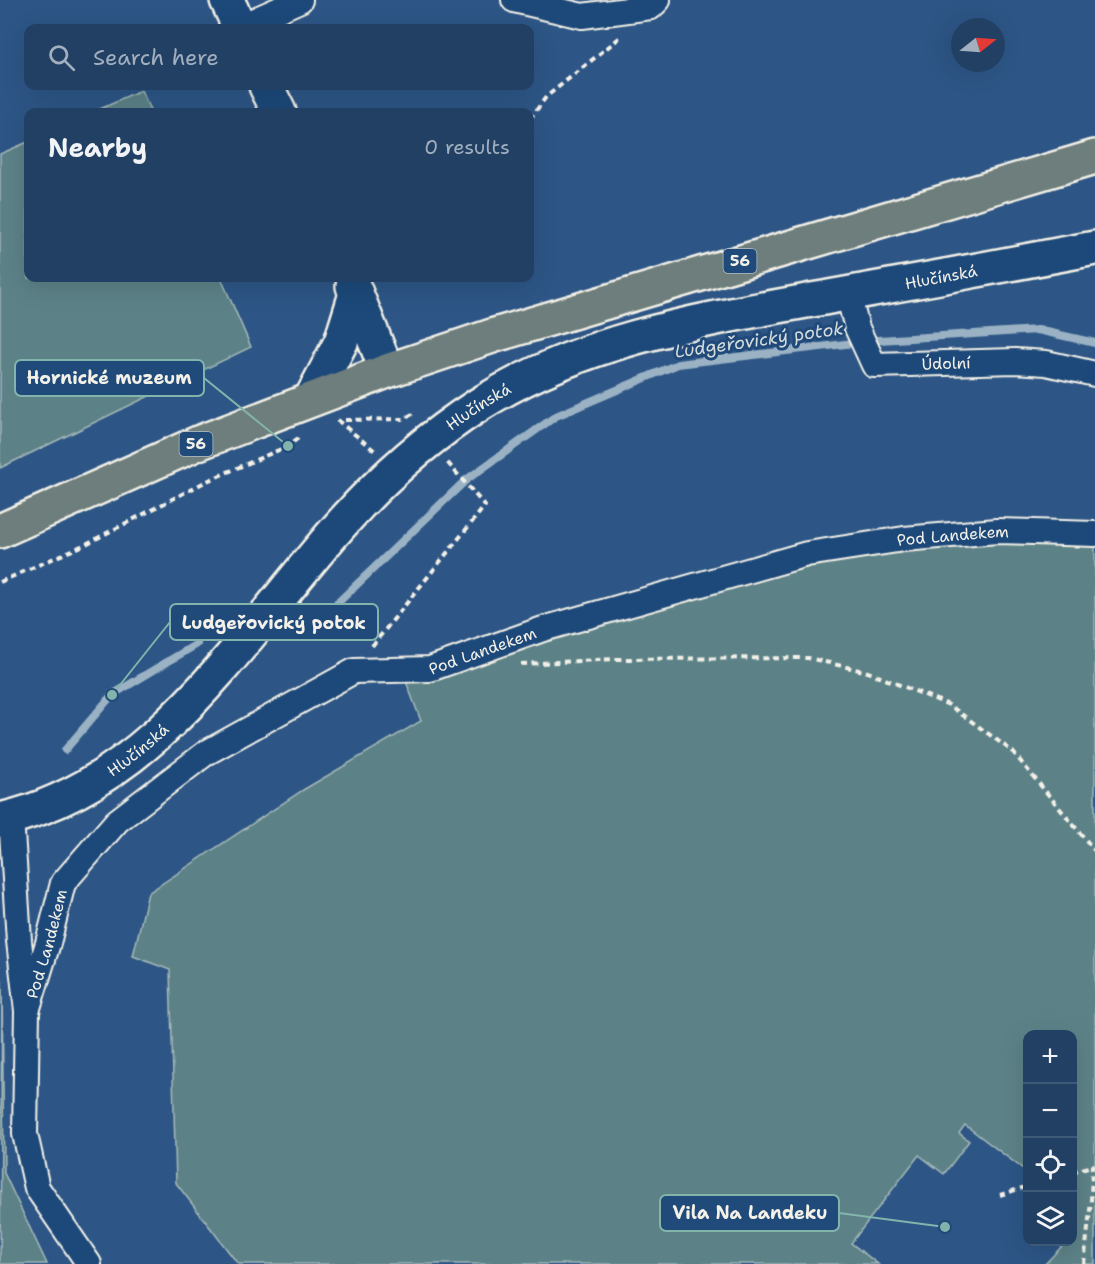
<!DOCTYPE html>
<meta charset="utf-8">
<style>
:root{--surface:#224064;--page:#2a476a;--text:#f1f3f6;--muted:#a2afbf;--line:#3f5978}
body{margin:0;font-family:"Shantell Sans",sans-serif;background:var(--page);color:var(--text)}
.controls{position:absolute;right:18px;bottom:18px;display:grid;overflow:hidden;border-radius:12px;box-shadow:0 6px 24px #0002}
.controls button{width:54px;height:54px;display:grid;place-items:center;padding:0;border:0;border-bottom:2px solid var(--line);background:var(--surface);color:var(--text);font:30px sans-serif}
.compass{position:absolute;left:951px;top:18px;width:54px;height:54px;border-radius:50%;background:var(--surface);box-shadow:0 6px 24px #0002;rotate:73deg}
.list{margin:0;padding:0;list-style:none}
h2{display:flex;justify-content:space-between;align-items:center;height:78px;margin:0;padding:0 24px;font-size:26px}
h2 small{font-size:20px;font-weight:400;color:var(--muted)}
.icon{flex:none;width:33px;height:33px;fill:none;stroke:currentColor;stroke-width:2;stroke-linecap:round;stroke-linejoin:round}
.map{position:relative;flex:none;width:1095px;height:1264px;overflow:hidden}
.search{position:absolute;background:var(--surface);box-shadow:0 6px 24px #0002;left:24px;top:24px;width:510px;height:66px;display:flex;align-items:center;gap:15px;box-sizing:border-box;padding:0 21px;border-radius:12px;color:var(--muted);font-size:22px}
.panel{position:absolute;background:var(--surface);box-shadow:0 6px 24px #0002;left:24px;top:108px;width:510px;height:174px;border-radius:12px}
.map>svg:first-child{display:block}
.green{fill:#5b8288;stroke:#a8bab8;stroke-width:1.5}
.lines{fill:none;stroke-linecap:round;stroke-linejoin:round}
.stream{stroke:#9bb2c4;stroke-width:8}
.street-casing{stroke:#f4f1e8;stroke-width:28}
.secondary-casing{stroke:#f4f1e8;stroke-width:38}
.primary-casing{stroke:#f4f1e8;stroke-width:38}
.path{stroke:#f4f1e8;stroke-width:4;stroke-dasharray:6 4.5;stroke-linecap:butt}
.street{stroke:#1f4a7a;stroke-width:24}
.secondary{stroke:#1f4a7a;stroke-width:33}
.primary{stroke:#6d7e7c;stroke-width:33}
.labels{text-anchor:middle;dominant-baseline:central;stroke-width:6;stroke-linejoin:round;paint-order:stroke}
.shield{fill:#1f4a7a;stroke:#b4bfc7;stroke-width:1.5}
.shield-label{font-size:15px;font-weight:bold;fill:#f4f1e8}
.street-label{font-size:16px;fill:#f4f1e8;stroke:#1f4a7a}
.water-label{font-size:18px;font-style:italic;fill:#d6dcdc;stroke:#1f4a7a}
.leader{fill:none;stroke:#82b4ab;stroke-width:2}
.callout-dot{fill:#82b4ab;stroke:#1f4a7a;stroke-width:2}
.callout{fill:#1f4a7a;stroke:#82b4ab;stroke-width:2}
.callout-label{font-size:18px;text-anchor:middle;font-weight:bold;fill:#f4f1e8}
</style>
<div class="map">
<svg width="1095" height="1264" viewBox="0 0 1095 1264">
<rect width="100%" height="100%" fill="#2d5686"/>
<filter id="ink" filterUnits="userSpaceOnUse"><feTurbulence type="fractalNoise" baseFrequency=".0167" numOctaves="2"/><feDisplacementMap in="SourceGraphic" scale="12" xChannelSelector="R" yChannelSelector="G"/><feConvolveMatrix kernelMatrix="1 2 1 2 8 2 1 2 1" color-interpolation-filters="sRGB"/></filter>
<g filter="url(#ink)">
<g class="green">
<polygon points="141,91 151,112 93,112"/>
<polygon points="28,142 28,278 221,278 251,347 0,468 0,154"/>
<polygon points="1004,540 1095,543 1095,1264 1045,1264 1066,1242 1072,1242 1072,1034 1028,1034 1027,1172 965,1125 959,1133 969,1141 944,1174 919,1155 851,1243 878,1264 238,1264 176,1183 170,970 133,956 148,893 303,790 421,721 404,676 811,562 926,546"/>
<polygon points="2,980 4,1173 47,1264 0,1264"/>
</g>
<g class="lines">
<g class="stream">
<polyline points="303,636 466,480 556,416 678,364 879,340 1038,330 1095,343"/>
<polyline points="65,750 112,695 197,644"/>
</g>
<g class="street-casing">
<g id="street">
<polyline points="514,0 582,16 651,7 658,0"/>
<polyline points="239,27 300,0"/>
<path id="s1" d="M 848,294 L 857,328 L 874,365 L 1015,361 L 1046,363 L 1095,374"/>
<polyline points="11,817 19,941 27,1011 25,1134 37,1188 89,1264"/>
<path id="s2" d="M 27,1011 L 48,943 L 63,883 L 117,821 L 206,753 L 354,671 L 430,669 L 543,629 L 807,554 L 904,539 L 997,531 L 1095,534"/>
</g>
</g>
<g class="secondary-casing">
<g id="secondary">
<polyline points="227,0 240,28"/>
<polyline points="266,86 279,112"/>
<polyline points="353,286 387,371"/>
<polyline points="311,399 341,342 356,294"/>
<path id="s3" d="M 0,820 C 157,785 244,632 344,521 C 384,476 429,437 480,404 C 586,337 708,319 829,297 C 918,281 1006,265 1095,248"/>
</g>
</g>
<g class="primary-casing">
<polyline id="primary" points="0,531 198,443 387,371 495,335 1095,157"/>
</g>
<g class="path">
<polyline points="530,119 546,97 623,35"/>
<polyline points="337,420 375,451"/>
<polyline points="345,420 404,419 414,413"/>
<polyline points="0,582 86,544 207,481 288,446 301,436"/>
<polyline points="372,646 485,506 447,462"/>
<polyline points="521,664 616,659 808,658 868,672 949,705 1012,751 1095,851"/>
<polyline points="1072,1172 1095,1165"/>
<polyline points="1000,1195 1028,1186"/>
<polyline points="1084,1264 1091,1201 1092,1165"/>
</g>
<use href="#street" class="street"/>
<use href="#secondary" class="secondary"/>
<use href="#primary" class="primary"/>
</g>
</g>
<g class="labels">
<g class="shield">
<rect x="723.5" y="249" width="33" height="24" rx="4.5"/>
<rect x="179.5" y="432" width="33" height="24" rx="4.5"/>
</g>
<g class="shield-label">
<text x="740" y="261">56</text>
<text x="196" y="444">56</text>
</g>
<g class="street-label">
<text stroke="none"><textPath href="#s3" startOffset="1126">Hlučínská</textPath></text>
<text stroke="none"><textPath href="#s1" startOffset="148">Údolní</textPath></text>
<text stroke="none"><textPath href="#s3" startOffset="642">Hlučínská</textPath></text>
<text stroke="none"><textPath href="#s2" startOffset="1114">Pod Landekem</textPath></text>
<text stroke="none"><textPath href="#s2" startOffset="628">Pod Landekem</textPath></text>
<text stroke="none"><textPath href="#s3" startOffset="156">Hlučínská</textPath></text>
<text stroke="none"><textPath href="#s2" startOffset="70">Pod Landekem</textPath></text>
</g>
<g class="water-label">
<text transform="translate(759 340) rotate(-8)">Ludgeřovický potok</text>
</g>
</g>
<path class="leader" d="M288 446L204 378M112 695L170 622M945 1227L839 1213"/>
<g class="callout-dot">
<circle cx="288" cy="446" r="6"/>
<circle cx="112" cy="695" r="6"/>
<circle cx="945" cy="1227" r="6"/>
</g>
<g class="callout">
<rect x="15" y="360" width="189" height="36" rx="6"/>
<rect x="170" y="604" width="208" height="36" rx="6"/>
<rect x="660" y="1195" width="179" height="36" rx="6"/>
</g>
<g class="callout-label">
<text x="109" y="384">Hornické muzeum</text>
<text x="274" y="629">Ludgeřovický potok</text>
<text x="750" y="1219">Vila Na Landeku</text>
</g>
</svg>
<div class="controls">
<button>+</button>
<button>−</button>
<button><svg class="icon" aria-label="locate" viewBox="0 0 24 24"><circle cx="12" cy="12" r="6"/><path d="M12 2v4M12 18v4M2 12h4M18 12h4"/></svg></button>
<button><svg class="icon" aria-label="layers" viewBox="0 0 24 24"><path d="M12 4l9 5-9 5-9-5zM3 14l9 5 9-5"/></svg></button>
</div>
<svg class="compass" viewBox="-18 -18 36 36"><path d="M0-13l5 13h-10z" fill="#e53935"/><path d="M0 13l5-13h-10z" fill="#a2afbf"/></svg>
<div class="search"><svg class="icon" aria-label="search" viewBox="0 0 24 24"><circle cx="10" cy="10" r="6"/><path d="M15 15l6 6"/></svg>Search here</div>
<section class="panel">
<h2>Nearby<small>0 results</small></h2>
<ul class="list">
</ul>
</section>
</div>
